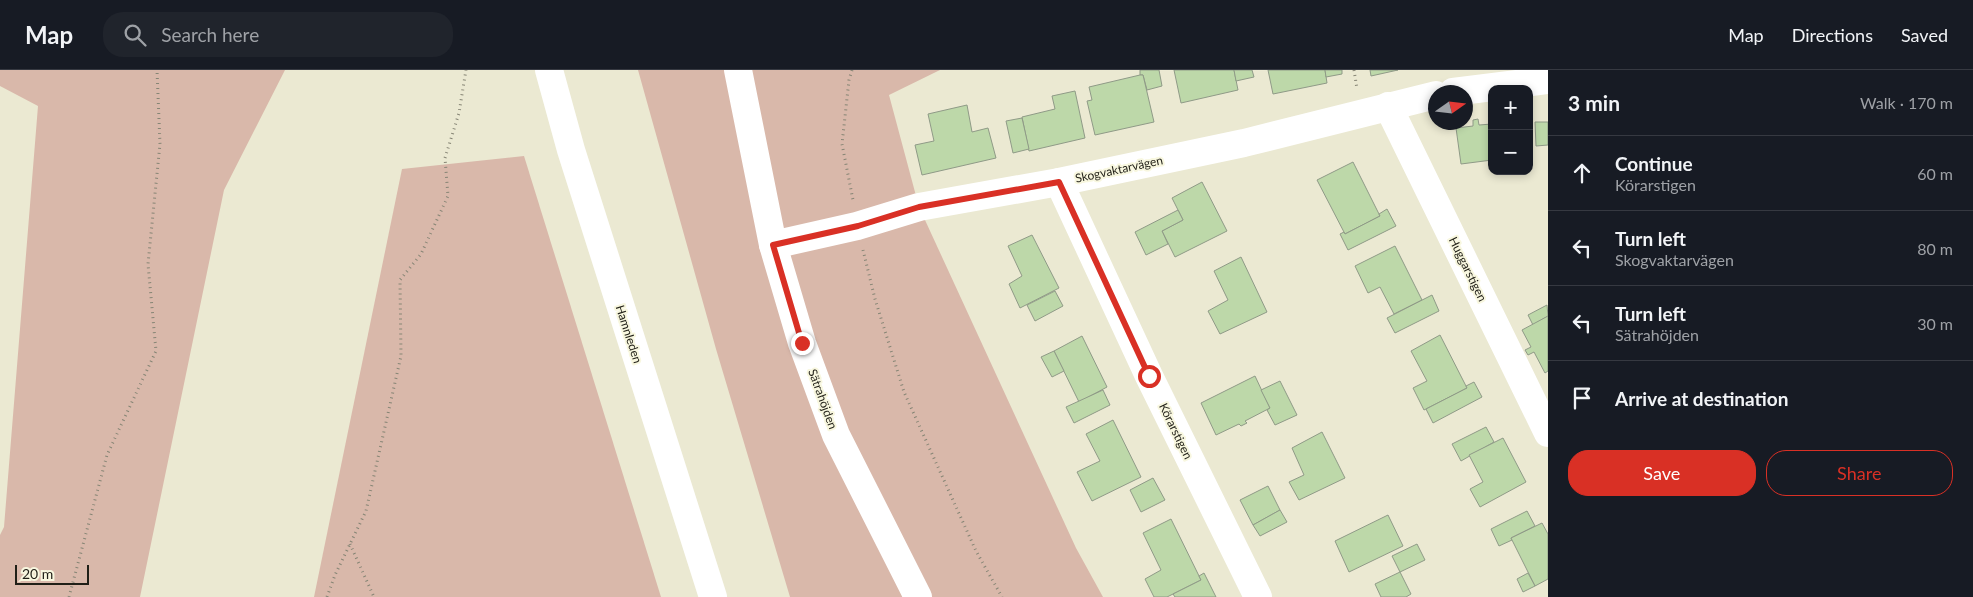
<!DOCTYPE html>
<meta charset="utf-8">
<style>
:root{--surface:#171b24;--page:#20242c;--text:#f1f3f6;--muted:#9ea1a6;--line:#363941;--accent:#d93025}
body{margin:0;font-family:Lato,sans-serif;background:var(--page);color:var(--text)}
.controls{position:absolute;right:15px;top:15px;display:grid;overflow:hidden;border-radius:10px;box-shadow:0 2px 8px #0003}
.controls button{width:45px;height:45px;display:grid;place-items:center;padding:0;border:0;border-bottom:1px solid var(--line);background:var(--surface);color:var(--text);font:25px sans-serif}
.compass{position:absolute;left:1428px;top:15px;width:45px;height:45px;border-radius:50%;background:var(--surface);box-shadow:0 2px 8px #0003;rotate:76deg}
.scale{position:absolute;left:15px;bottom:12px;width:74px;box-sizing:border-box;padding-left:5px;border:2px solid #201f17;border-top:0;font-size:14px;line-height:18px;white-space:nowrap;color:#201f17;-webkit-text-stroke:4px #f8f7df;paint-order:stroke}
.stop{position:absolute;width:15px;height:15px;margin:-11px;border:4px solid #d93025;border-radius:50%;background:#fff}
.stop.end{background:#d93025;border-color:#fff;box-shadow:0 1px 5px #0008}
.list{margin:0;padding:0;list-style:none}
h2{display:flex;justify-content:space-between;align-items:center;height:65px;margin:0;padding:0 20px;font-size:21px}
h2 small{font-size:16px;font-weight:400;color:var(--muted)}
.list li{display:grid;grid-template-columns:32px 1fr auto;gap:15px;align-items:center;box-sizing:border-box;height:75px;padding:0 20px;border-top:1px solid var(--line)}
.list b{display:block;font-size:19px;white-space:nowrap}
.list p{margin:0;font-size:16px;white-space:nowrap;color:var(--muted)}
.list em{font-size:16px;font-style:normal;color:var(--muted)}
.actions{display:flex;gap:10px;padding:15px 20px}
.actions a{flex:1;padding:11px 0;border:1px solid var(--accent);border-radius:20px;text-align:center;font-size:18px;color:var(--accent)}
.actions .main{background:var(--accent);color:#fff}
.icon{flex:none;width:28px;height:28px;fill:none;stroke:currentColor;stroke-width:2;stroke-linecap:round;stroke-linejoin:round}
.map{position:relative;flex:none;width:1548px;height:527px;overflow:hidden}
header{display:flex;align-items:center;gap:30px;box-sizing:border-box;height:70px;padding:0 25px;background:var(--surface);border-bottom:1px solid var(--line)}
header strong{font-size:24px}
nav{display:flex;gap:28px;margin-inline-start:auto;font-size:18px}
.search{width:350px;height:45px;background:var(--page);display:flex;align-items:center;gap:12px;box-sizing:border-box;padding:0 18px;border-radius:20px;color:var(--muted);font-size:19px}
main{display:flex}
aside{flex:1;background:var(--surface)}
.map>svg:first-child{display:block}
.green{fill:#d9b8aa}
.building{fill:#bdd8a9;stroke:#8f9a87}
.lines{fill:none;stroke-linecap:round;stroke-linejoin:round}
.path{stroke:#868575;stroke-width:3;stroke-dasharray:1 4;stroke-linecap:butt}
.minor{stroke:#fff;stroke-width:28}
.tertiary{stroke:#fff;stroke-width:28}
.secondary{stroke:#fff;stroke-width:28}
.route{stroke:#d93025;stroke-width:6}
.labels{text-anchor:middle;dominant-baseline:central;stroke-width:4;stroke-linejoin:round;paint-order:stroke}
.street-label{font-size:12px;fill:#201f17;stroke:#f8f7df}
</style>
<header>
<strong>Map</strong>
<div class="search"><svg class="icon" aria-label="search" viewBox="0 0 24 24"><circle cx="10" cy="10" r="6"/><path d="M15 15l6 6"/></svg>Search here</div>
<nav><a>Map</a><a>Directions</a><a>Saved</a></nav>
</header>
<main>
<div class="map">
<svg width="1548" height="527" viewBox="0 0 1548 527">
<rect width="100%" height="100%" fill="#ebe9d2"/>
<g class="green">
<polygon points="0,0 285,0 224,120 140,527 0,527 0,465 4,457 38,36 0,16"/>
<polygon points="638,0 940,0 889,25 919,137 1076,478 1103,527 790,527 716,279"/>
<polygon points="524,86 661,527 314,527 402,99"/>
</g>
<g class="building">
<polygon points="1140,0 1159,0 1162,16 1147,20 1143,5 1140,5"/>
<polygon points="1174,0 1234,0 1238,20 1181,33"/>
<polygon points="1234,0 1252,0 1254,7 1236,11"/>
<polygon points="1268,0 1325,0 1327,13 1273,24"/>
<polygon points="1325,0 1342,0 1342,4 1326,7"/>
<polygon points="1370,0 1398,0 1371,6"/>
<polygon points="1140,5 1143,5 1154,52 1095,65 1087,31 1092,30 1089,17"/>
<polygon points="1075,21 1085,68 1029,81 1022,47 1055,39 1052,26"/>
<polygon points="967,35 972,62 988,58 996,88 922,105 915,75 934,71 928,44"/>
<polygon points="1022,48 1029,79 1013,83 1006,51"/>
<polygon points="1478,49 1479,55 1492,54 1492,90 1461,94 1456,58 1473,56 1473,50"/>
<polygon points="1535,52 1548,52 1548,75 1536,76"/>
<polygon points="1353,92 1380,146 1345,164 1317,110"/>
<polygon points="1202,112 1227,161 1175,187 1162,161 1183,150 1172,128"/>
<polygon points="1387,139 1396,156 1348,180 1340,164 1344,162 1345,164 1380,146 1379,144"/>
<polygon points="1178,140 1183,150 1162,161 1168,174 1146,185 1135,162"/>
<polygon points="1032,165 1059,218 1020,238 1009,214 1022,206 1008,176"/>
<polygon points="1395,176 1422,230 1394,244 1380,217 1368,223 1355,196"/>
<polygon points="1241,187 1267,242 1220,264 1208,241 1228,230 1214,201"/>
<polygon points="1055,221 1063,236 1035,251 1027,235"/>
<polygon points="1432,225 1439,241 1395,263 1387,248"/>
<polygon points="1547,235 1548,246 1533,255 1528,245"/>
<polygon points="1548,246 1548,301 1545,303 1534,282 1528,285 1525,280 1531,277 1522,260"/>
<polygon points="1440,265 1467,318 1424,340 1413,318 1427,311 1411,281"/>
<polygon points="1082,266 1107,317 1079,332 1054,281"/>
<polygon points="1054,281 1064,301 1052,307 1041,287"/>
<polygon points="1255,306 1270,338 1245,351 1247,353 1241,356 1239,354 1216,365 1201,333"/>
<polygon points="1280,311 1297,345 1275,355 1267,340 1270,338 1261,320"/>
<polygon points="1474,312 1482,327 1433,353 1426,339 1467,318 1466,316"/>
<polygon points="1103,320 1110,335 1074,353 1066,337"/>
<polygon points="1113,350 1141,407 1092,431 1077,402 1100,391 1086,364"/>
<polygon points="1486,357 1494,372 1461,391 1452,374"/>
<polygon points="1322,362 1345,408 1299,430 1289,412 1304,405 1292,378"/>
<polygon points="1503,368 1526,412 1480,437 1470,419 1483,412 1469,385"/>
<polygon points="1153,408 1165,430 1141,442 1130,420"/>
<polygon points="1268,416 1280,440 1253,455 1240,430"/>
<polygon points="1280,440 1287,452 1260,466 1253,455"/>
<polygon points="1527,441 1535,456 1511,468 1512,470 1499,476 1491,459"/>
<polygon points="1388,445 1403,476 1349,502 1335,471"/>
<polygon points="1171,449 1201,510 1167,527 1154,527 1145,509 1161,500 1143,463"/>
<polygon points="1542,453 1548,464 1548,509 1535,516 1511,468"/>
<polygon points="1417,474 1425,490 1400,502 1392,486"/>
<polygon points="1400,502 1411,524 1406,527 1381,527 1375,514"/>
<polygon points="1204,503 1216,527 1175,527 1173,524 1201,510 1199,506"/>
<polygon points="1528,503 1535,516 1523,522 1517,509"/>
</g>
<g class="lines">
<g class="path">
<polyline points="852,0 849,10 842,74 853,130"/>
<polyline points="1354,0 1357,19"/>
<polyline points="863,180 875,229 904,322 976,481 1002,527"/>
<polyline points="350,474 374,527"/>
<polyline points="69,527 107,385 156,281 148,194 160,74 157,0"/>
<polyline points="327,527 335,505 366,441 401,286 400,210 421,184 448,126 445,88 459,43 466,0"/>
</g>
<g class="minor">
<polyline points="1453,22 1548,10"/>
<polyline points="1388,36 1548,363"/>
<polyline points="1059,112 1149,306 1258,527"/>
<polyline points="773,175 857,156 919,137 1059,112 1244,73 1436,25"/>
</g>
<polyline class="tertiary" points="738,0 773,175 802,273 836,365 918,527"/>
<polyline class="secondary" points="549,0 571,80 713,527"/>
</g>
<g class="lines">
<polyline class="route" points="802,273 773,175 858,156 919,137 1059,112 1149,306"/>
</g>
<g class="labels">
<g class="street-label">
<text transform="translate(1119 99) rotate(-12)">Skogvaktarvägen</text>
<text transform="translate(1468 199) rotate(64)">Huggarstigen</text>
<text transform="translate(629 264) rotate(72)">Hamnleden</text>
<text transform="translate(823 329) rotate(70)">Sätrahöjden</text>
<text transform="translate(1176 361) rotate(64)">Körarstigen</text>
</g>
</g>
</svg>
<div class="controls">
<button>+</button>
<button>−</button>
</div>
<svg class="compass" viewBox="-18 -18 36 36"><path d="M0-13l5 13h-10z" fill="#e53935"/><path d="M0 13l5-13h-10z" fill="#9ea1a6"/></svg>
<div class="scale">20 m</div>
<div class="stop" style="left:1149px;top:306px"></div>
<div class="stop end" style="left:802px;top:273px"></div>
</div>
<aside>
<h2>3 min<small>Walk · 170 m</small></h2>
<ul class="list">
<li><svg class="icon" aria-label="ahead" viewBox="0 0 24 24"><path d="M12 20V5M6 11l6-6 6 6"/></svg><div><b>Continue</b><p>Körarstigen</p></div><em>60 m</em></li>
<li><svg class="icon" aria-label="left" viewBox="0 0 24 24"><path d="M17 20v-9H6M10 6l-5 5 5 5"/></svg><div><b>Turn left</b><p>Skogvaktarvägen</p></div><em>80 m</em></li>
<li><svg class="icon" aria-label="left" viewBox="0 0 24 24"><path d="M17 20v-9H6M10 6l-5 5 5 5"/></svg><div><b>Turn left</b><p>Sätrahöjden</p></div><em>30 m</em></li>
<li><svg class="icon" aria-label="arrive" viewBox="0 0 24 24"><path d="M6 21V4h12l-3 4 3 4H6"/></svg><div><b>Arrive at destination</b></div></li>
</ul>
<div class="actions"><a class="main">Save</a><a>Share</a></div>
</aside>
</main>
